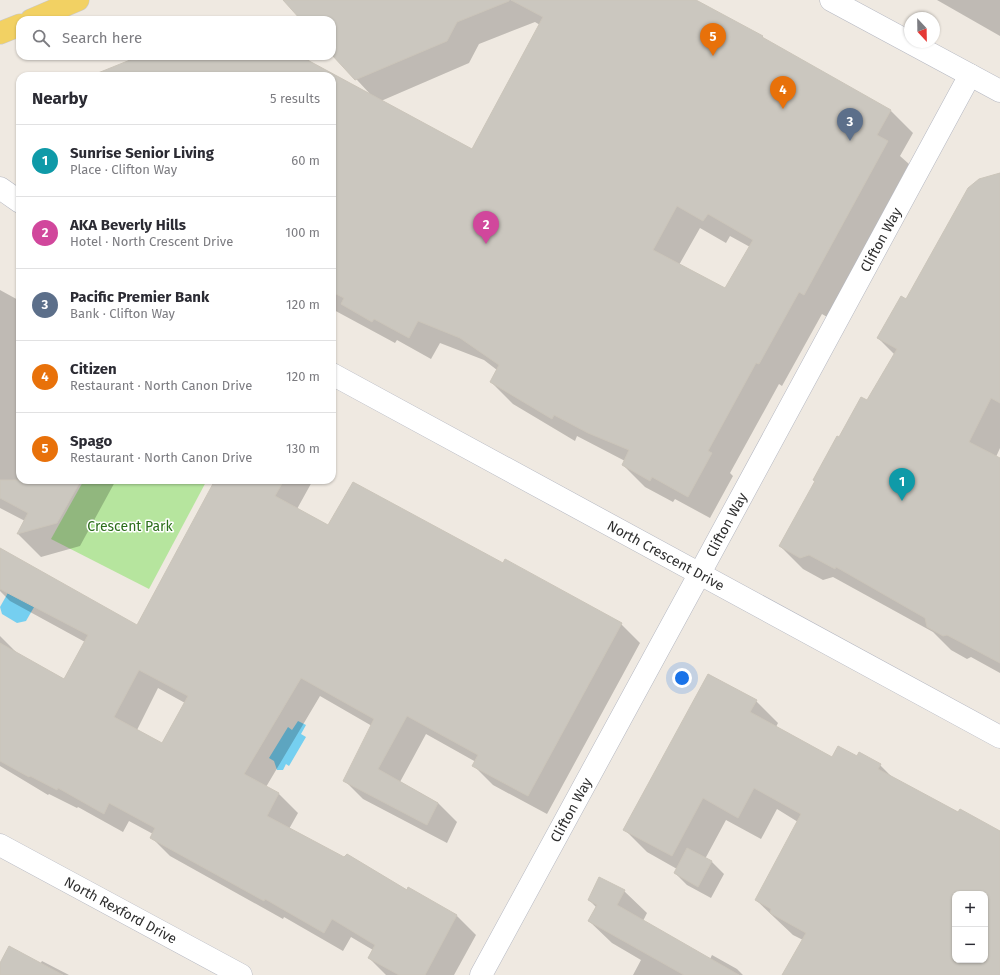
<!DOCTYPE html>
<meta charset="utf-8">
<style>
:root{--surface:#fff;--page:#f7f7f7;--text:#2b2b33;--muted:#7c7c81;--line:#e1e1e2;--accent:#4264fb}
body{margin:0;font-family:"Fira Sans",sans-serif;background:var(--page);color:var(--text)}
.controls{position:absolute;right:12px;bottom:12px;display:grid;overflow:hidden;border-radius:8px;box-shadow:0 1px 3px #0004}
.controls button{width:36px;height:36px;display:grid;place-items:center;padding:0;border:0;border-bottom:1px solid var(--line);background:var(--surface);color:var(--text);font:20px sans-serif}
.compass{position:absolute;left:904px;top:12px;width:36px;height:36px;border-radius:50%;background:var(--surface);box-shadow:0 1px 3px #0004;rotate:158deg}
.you{position:absolute;left:682px;top:678px;width:14px;height:14px;margin:-10px;border:3px solid #fff;border-radius:50%;background:#1a73e8;box-shadow:0 0 0 6px #1a73e833}
.badge{display:grid;place-items:center;width:26px;height:26px;border-radius:50%;background:var(--accent);color:#fff;font-size:13px;font-weight:700}
.pin{position:absolute;translate:-50% -33px;filter:drop-shadow(0 1px 2px #0008)}
.pin::after{content:'';position:absolute;top:21px;width:14px;height:12px;background:inherit;clip-path:polygon(0 0,100% 0,50% 100%)}
.list{margin:0;padding:0;list-style:none}
h2{display:flex;justify-content:space-between;align-items:center;height:52px;margin:0;padding:0 16px;font-size:17px}
h2 small{font-size:13px;font-weight:400;color:var(--muted)}
.list li{display:grid;grid-template-columns:26px 1fr auto;gap:12px;align-items:center;box-sizing:border-box;height:72px;padding:0 16px;border-top:1px solid var(--line)}
.list b{display:block;font-size:15px;white-space:nowrap}
.list p{margin:0;font-size:13px;white-space:nowrap;color:var(--muted)}
.list em{font-size:13px;font-style:normal;color:var(--muted)}
.icon{flex:none;width:22px;height:22px;fill:none;stroke:currentColor;stroke-width:2;stroke-linecap:round;stroke-linejoin:round}
.map{position:relative;flex:none;width:1000px;height:975px;overflow:hidden}
.search{position:absolute;background:var(--surface);box-shadow:0 1px 3px #0004;left:16px;top:16px;width:320px;height:44px;display:flex;align-items:center;gap:10px;box-sizing:border-box;padding:0 14px;border-radius:12px;color:var(--muted);font-size:15px}
.panel{position:absolute;background:var(--surface);box-shadow:0 1px 3px #0004;left:16px;top:72px;width:320px;height:412px;border-radius:12px}
.map>svg:first-child{display:block}
.green{fill:#b6e59e}
.water{fill:#75cff0}
.shadow{fill:#0003;fill-rule:evenodd}
.building{fill:#cbc7bf;stroke:#cbc5ba;fill-rule:evenodd}
.lines{fill:none;stroke-linecap:round;stroke-linejoin:round}
.minor-casing{stroke:#b4b7c1;stroke-width:23}
.tertiary-casing{stroke:#b4b7c1;stroke-width:23}
.primary-casing{stroke:#c9c9c9;stroke-width:23}
.minor{stroke:#fff;stroke-width:22}
.tertiary{stroke:#fff;stroke-width:22}
.primary{stroke:#f2d163;stroke-width:22}
.labels{text-anchor:middle;dominant-baseline:central;stroke-width:3;stroke-linejoin:round;paint-order:stroke}
.street-label{font-size:14px;fill:#2e2e2e;stroke:#fff}
.park-label{font-size:14px;fill:#2c6e1b;stroke:#fff}
</style>
<div class="map">
<svg width="1000" height="975" viewBox="0 0 1000 975">
<rect width="100%" height="100%" fill="#efe9e1"/>
<polygon class="green" points="84,480 207,480 149,589 51,539"/>
<g class="water">
<polygon points="14,582 41,595 26,621 17,623 2,614 0,607"/>
<polygon points="298,721 306,725 301,734 306,737 289,766 286,764 283,770 277,770 274,761 269,758 288,727 292,730"/>
</g>
<g class="shadow">
<path d="M 284,0 L 693,0 L 762,37 L 767,41 L 891,111 L 913,133 L 900,156 L 909,164 L 827,317 L 822,314 L 782,386 L 779,384 L 730,473 L 733,476 L 710,518 L 675,499 L 673,502 L 645,487 L 623,465 L 625,461 L 577,436 L 575,441 L 513,404 L 491,382 L 497,370 L 484,360 L 440,343 L 431,359 L 397,340 L 395,343 L 332,309 L 332,76 L 93,76 L 142,56 L 299,56 L 371,95 L 332,53 L 332,20 L 302,20 ZM 535,22 L 540,25 L 473,151 L 381,101 L 469,63 L 479,44 ZM 700,228 L 726,243 L 730,236 L 750,247 L 726,289 L 679,265 Z"/>
<polygon points="937,0 1000,0 1000,36"/>
<polygon points="20,113 20,134 17,127 17,117"/>
<polygon points="1000,179 1000,448 996,457 1000,459 1000,673 971,657 967,659 951,650 933,632 833,577 823,580 803,569 780,546 816,482 814,480 840,439 867,402 895,355 878,338"/>
<polygon points="0,290 20,301 20,480 116,480 80,546 41,557 18,534 25,521 0,508"/>
<path d="M 216,480 L 313,480 L 297,509 L 329,526 L 503,564 L 621,624 L 640,643 L 547,814 L 493,785 L 474,766 L 476,762 L 426,734 L 400,782 L 438,803 L 457,822 L 447,843 L 363,799 L 344,780 L 372,726 L 320,696 L 266,787 L 279,794 L 298,813 L 289,829 L 407,891 L 408,889 L 457,916 L 476,935 L 454,975 L 386,975 L 369,958 L 373,950 L 351,937 L 343,951 L 284,917 L 283,919 L 170,856 L 151,837 L 153,834 L 129,821 L 123,832 L 78,807 L 77,808 L 49,794 L 48,795 L 0,766 L 0,636 L 18,654 L 65,680 L 85,642 L 10,601 L 0,591 L 0,566 L 7,553 L 137,626 ZM 158,688 L 185,703 L 162,744 L 137,730 Z"/>
<path d="M 756,701 L 778,723 L 776,727 L 832,758 L 858,757 L 880,765 L 894,779 L 959,813 L 1000,831 L 1000,975 L 783,975 L 803,940 L 793,935 L 756,900 L 798,822 L 777,809 L 761,839 L 726,820 L 705,859 L 712,862 L 724,874 L 711,898 L 687,885 L 675,873 L 677,869 L 647,852 L 625,830 ZM 955,894 L 985,894 L 985,960 L 955,960 Z"/>
<polygon points="624,891 647,913 643,921 709,961 712,955 737,969 743,975 633,975 641,960 612,943 589,921 597,908 589,900"/>
<polygon points="42,961 69,975 0,975 0,965 40,964"/>
</g>
<g class="building">
<polygon points="283,0 509,0 509,1 457,22 447,41 355,80 332,55 332,20 301,20"/>
<path d="M 511,0 L 696,0 L 763,36 L 762,37 L 891,110 L 877,135 L 888,141 L 804,295 L 799,292 L 759,364 L 756,363 L 708,451 L 712,453 L 688,497 L 652,477 L 650,481 L 622,465 L 629,450 L 588,433 L 554,415 L 552,419 L 490,382 L 499,365 L 460,338 L 418,321 L 409,338 L 374,319 L 372,322 L 341,304 L 344,298 L 332,292 L 332,76 L 93,75 L 140,56 L 300,56 L 472,149 L 543,17 ZM 677,206 L 703,221 L 708,214 L 753,240 L 725,288 L 653,250 Z"/>
<polygon points="1000,173 1000,403 991,398 969,442 1000,458 1000,663 947,635 943,636 927,627 925,618 836,567 835,569 809,555 800,558 779,546 815,481 813,480 837,436 839,437 861,397 867,400 897,349 877,338 901,296 906,299 968,188 979,179"/>
<polygon points="0,480 81,480 57,523 17,534 28,513 0,498"/>
<path d="M 215,480 L 284,480 L 275,496 L 328,525 L 353,482 L 503,563 L 505,559 L 622,623 L 528,796 L 472,766 L 478,755 L 407,716 L 378,769 L 438,803 L 427,825 L 343,781 L 374,719 L 301,678 L 244,774 L 279,793 L 267,816 L 344,857 L 347,854 L 407,890 L 408,887 L 457,915 L 425,975 L 399,975 L 368,958 L 375,945 L 332,919 L 324,933 L 265,899 L 264,901 L 150,838 L 155,828 L 109,803 L 104,814 L 58,788 L 57,790 L 30,776 L 29,777 L 0,761 L 0,643 L 64,679 L 88,635 L 0,589 L 0,548 L 137,625 ZM 139,670 L 188,696 L 162,743 L 114,717 Z"/>
<path d="M 708,674 L 757,700 L 750,712 L 832,757 L 838,746 L 857,756 L 859,752 L 881,764 L 878,769 L 958,812 L 960,809 L 1000,831 L 1000,975 L 782,975 L 806,933 L 770,913 L 771,909 L 755,900 L 801,814 L 754,788 L 738,818 L 703,798 L 672,856 L 623,830 ZM 955,894 L 985,894 L 985,960 L 955,960 Z"/>
<polygon points="687,848 712,861 698,887 674,873"/>
<polygon points="599,877 625,890 617,905 739,975 684,975 588,921 597,905 588,900"/>
<polygon points="9,946 63,975 0,975 0,963"/>
</g>
<g class="lines">
<g class="minor-casing">
<g id="minor">
<path id="s1" d="M 0,845 L 241,975"/>
<path id="s2" d="M 481,975 L 700,573"/>
</g>
</g>
<g class="tertiary-casing">
<g id="tertiary">
<polyline points="831,0 1000,91"/>
<polyline points="0,188 20,202"/>
<path id="s3" d="M 332,374 L 1000,737"/>
<path id="s4" d="M 700,573 L 970,75"/>
</g>
</g>
<g class="primary-casing">
<g id="primary">
<polyline points="31,20 78,0"/>
<polyline points="0,33 20,25"/>
</g>
</g>
<use href="#minor" class="minor"/>
<use href="#tertiary" class="tertiary"/>
<use href="#primary" class="primary"/>
</g>
<g class="labels">
<g class="street-label">
<text stroke="none"><textPath href="#s4" startOffset="379">Clifton Way</textPath></text>
<text stroke="none"><textPath href="#s4" startOffset="55">Clifton Way</textPath></text>
<text stroke="none"><textPath href="#s3" startOffset="380">North Crescent Drive</textPath></text>
<text stroke="none"><textPath href="#s2" startOffset="188">Clifton Way</textPath></text>
<text stroke="none"><textPath href="#s1" startOffset="137">North Rexford Drive</textPath></text>
</g>
<g class="park-label">
<text x="130" y="526">Crescent Park</text>
</g>
</g>
</svg>
<div class="controls">
<button>+</button>
<button>−</button>
</div>
<svg class="compass" viewBox="-18 -18 36 36"><path d="M0-13l5 13h-10z" fill="#e53935"/><path d="M0 13l5-13h-10z" fill="#7c7c81"/></svg>
<div class="you"></div>
<div class="pin badge" style="left:902px;top:501px;background:#0f9aa8">1</div>
<div class="pin badge" style="left:486px;top:244px;background:#d1479c">2</div>
<div class="pin badge" style="left:850px;top:141px;background:#5c6f8a">3</div>
<div class="pin badge" style="left:783px;top:109px;background:#e8710a">4</div>
<div class="pin badge" style="left:713px;top:56px;background:#e8710a">5</div>
<div class="search"><svg class="icon" aria-label="search" viewBox="0 0 24 24"><circle cx="10" cy="10" r="6"/><path d="M15 15l6 6"/></svg>Search here</div>
<section class="panel">
<h2>Nearby<small>5 results</small></h2>
<ul class="list">
<li><span class="badge" style="background:#0f9aa8">1</span><div><b>Sunrise Senior Living</b><p>Place · Clifton Way</p></div><em>60 m</em></li>
<li><span class="badge" style="background:#d1479c">2</span><div><b>AKA Beverly Hills</b><p>Hotel · North Crescent Drive</p></div><em>100 m</em></li>
<li><span class="badge" style="background:#5c6f8a">3</span><div><b>Pacific Premier Bank</b><p>Bank · Clifton Way</p></div><em>120 m</em></li>
<li><span class="badge" style="background:#e8710a">4</span><div><b>Citizen</b><p>Restaurant · North Canon Drive</p></div><em>120 m</em></li>
<li><span class="badge" style="background:#e8710a">5</span><div><b>Spago</b><p>Restaurant · North Canon Drive</p></div><em>130 m</em></li>
</ul>
</section>
</div>
